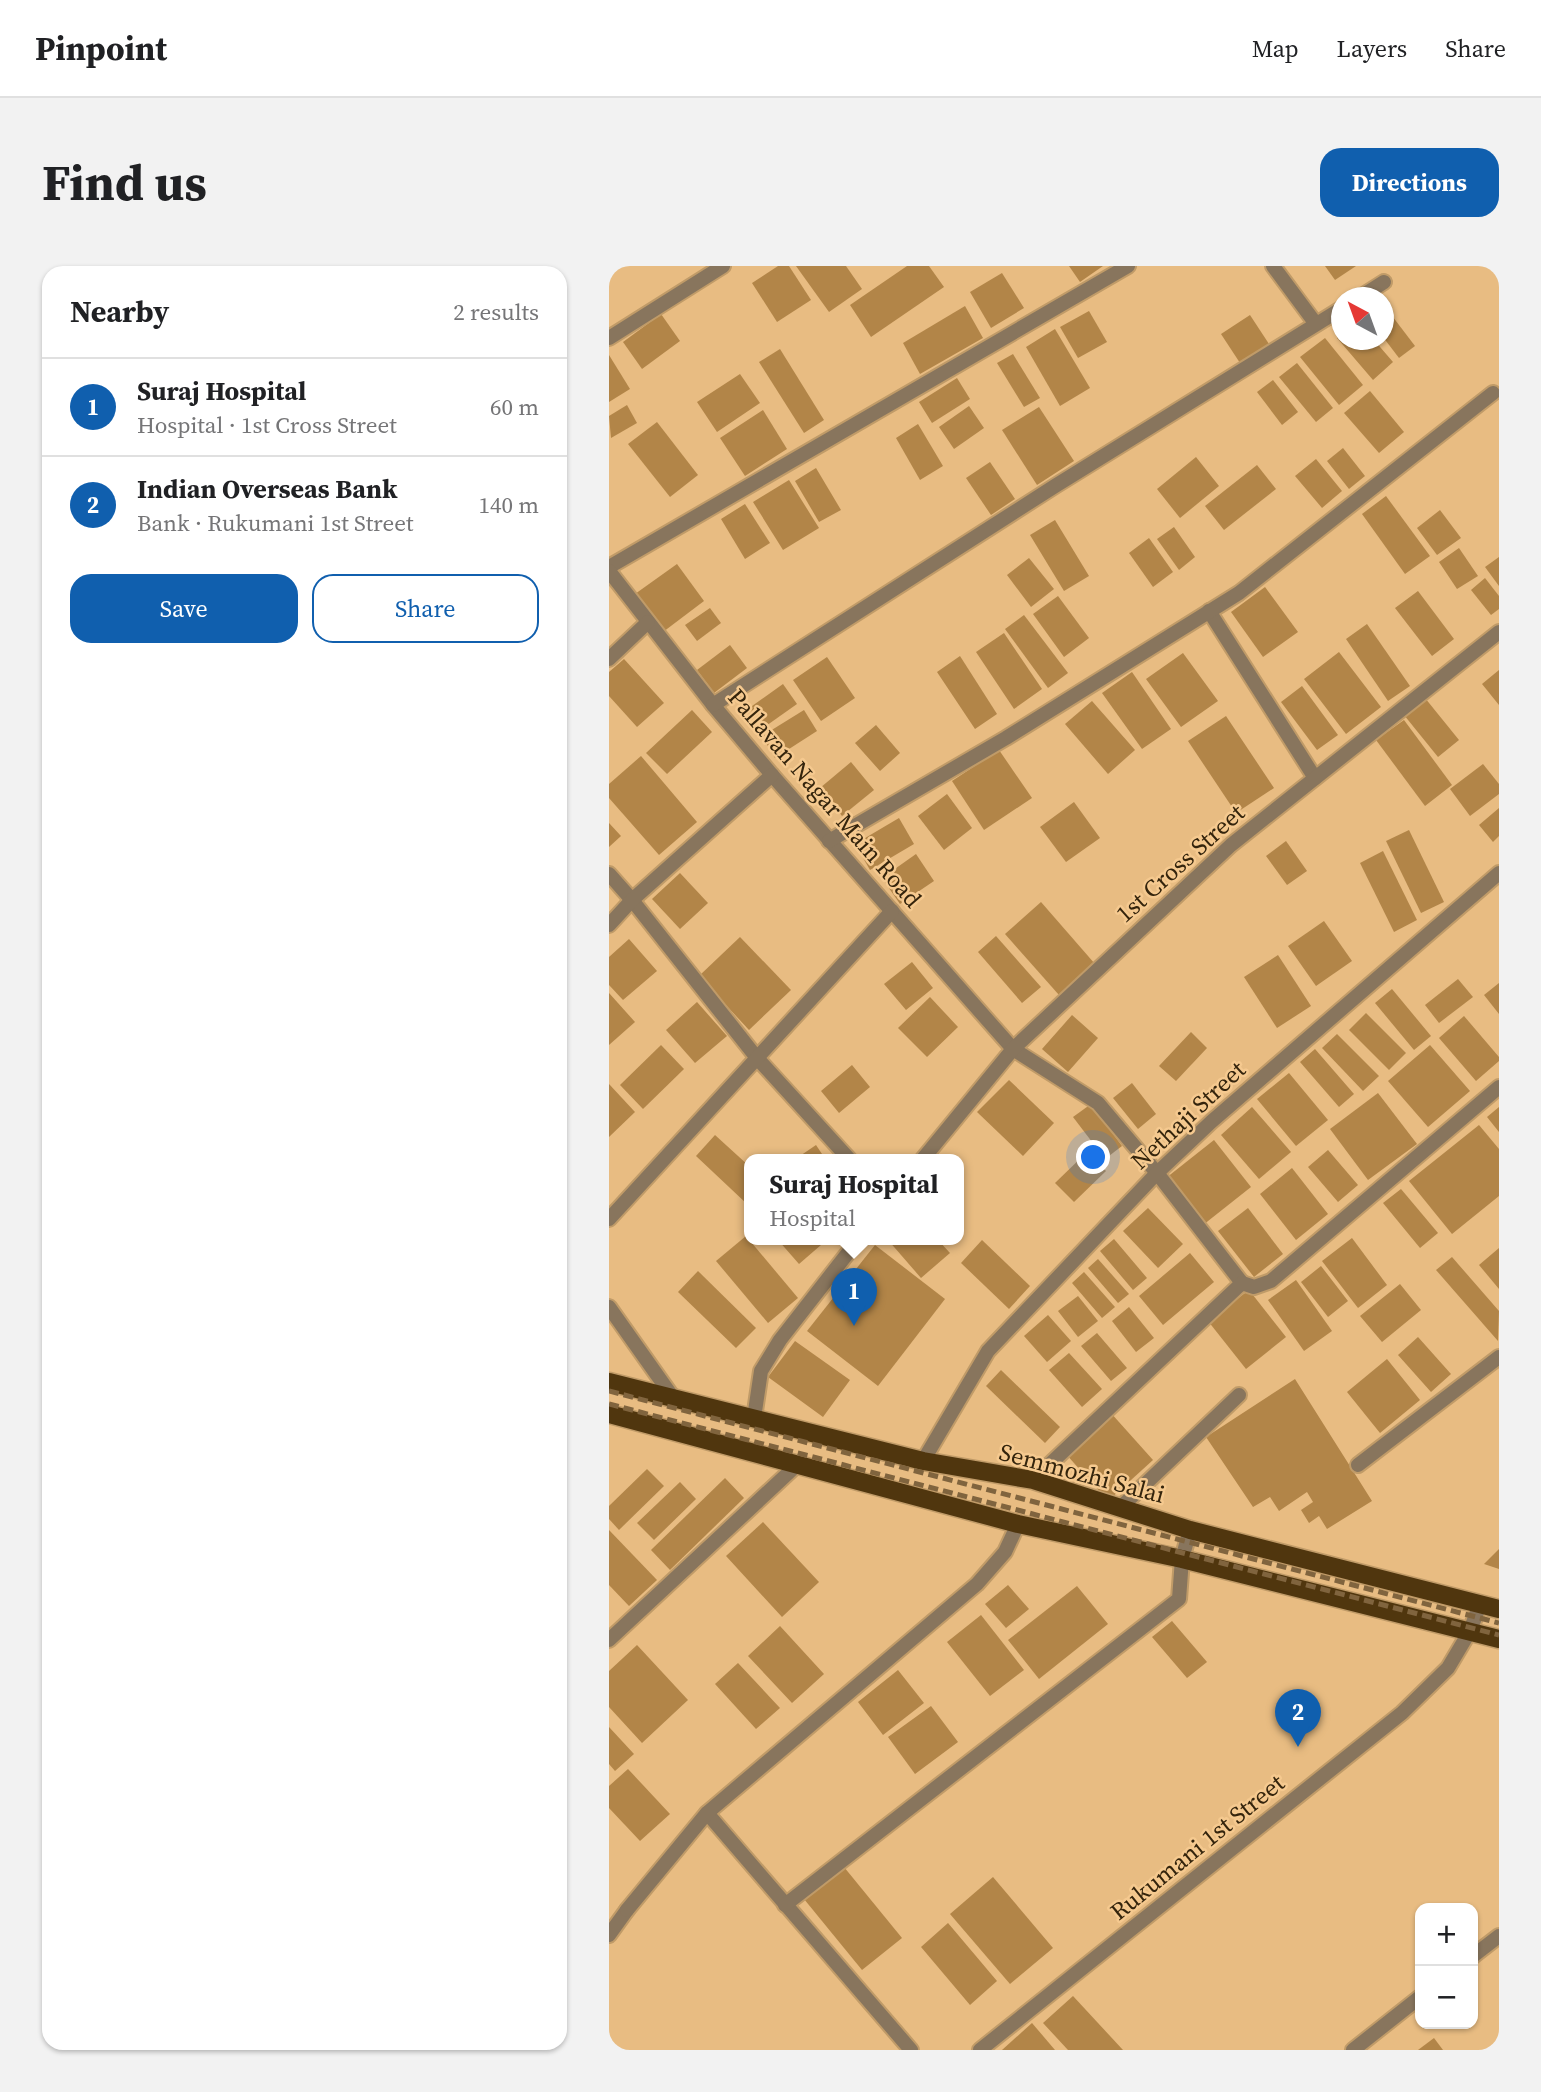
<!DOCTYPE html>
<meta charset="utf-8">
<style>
:root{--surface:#fff;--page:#f2f2f2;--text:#202124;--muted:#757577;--line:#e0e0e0;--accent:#105fae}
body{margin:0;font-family:"Source Serif 4",serif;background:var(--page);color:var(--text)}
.controls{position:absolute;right:21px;bottom:21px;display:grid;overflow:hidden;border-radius:14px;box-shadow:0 2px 5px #0004}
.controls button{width:63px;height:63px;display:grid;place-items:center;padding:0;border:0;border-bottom:2px solid var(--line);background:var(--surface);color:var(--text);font:35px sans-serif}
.compass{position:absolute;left:722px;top:21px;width:63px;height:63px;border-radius:50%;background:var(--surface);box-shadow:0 2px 5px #0004;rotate:319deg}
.you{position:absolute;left:485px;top:892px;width:24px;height:24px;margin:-18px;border:5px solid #fff;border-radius:50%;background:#1a73e8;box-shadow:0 0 0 10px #1a73e833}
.badge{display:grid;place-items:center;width:46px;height:46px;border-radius:50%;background:var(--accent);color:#fff;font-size:23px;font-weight:700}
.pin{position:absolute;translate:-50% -58px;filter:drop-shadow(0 2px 4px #0008)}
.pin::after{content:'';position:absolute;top:37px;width:24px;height:21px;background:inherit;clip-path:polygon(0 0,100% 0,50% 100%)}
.popup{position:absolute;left:135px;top:888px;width:220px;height:91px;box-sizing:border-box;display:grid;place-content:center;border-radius:14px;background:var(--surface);filter:drop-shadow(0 2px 5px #0005);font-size:23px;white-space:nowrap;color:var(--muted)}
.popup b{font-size:26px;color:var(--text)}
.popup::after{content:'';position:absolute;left:50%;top:100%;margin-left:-14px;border:14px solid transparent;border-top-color:var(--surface)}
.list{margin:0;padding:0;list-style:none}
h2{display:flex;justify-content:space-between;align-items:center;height:91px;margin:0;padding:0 28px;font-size:30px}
h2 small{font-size:23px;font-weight:400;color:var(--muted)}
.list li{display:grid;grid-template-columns:46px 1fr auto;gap:21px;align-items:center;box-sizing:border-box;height:98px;padding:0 28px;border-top:2px solid var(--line)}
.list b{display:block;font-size:26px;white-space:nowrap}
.list p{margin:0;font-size:23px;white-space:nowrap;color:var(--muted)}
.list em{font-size:23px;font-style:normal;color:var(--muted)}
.actions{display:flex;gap:14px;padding:21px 28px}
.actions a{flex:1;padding:16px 0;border:2px solid var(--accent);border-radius:21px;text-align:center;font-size:24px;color:var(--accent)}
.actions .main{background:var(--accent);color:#fff}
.map{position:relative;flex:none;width:890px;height:1784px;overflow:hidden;border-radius:21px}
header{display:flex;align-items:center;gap:42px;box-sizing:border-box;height:98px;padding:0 35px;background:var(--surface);border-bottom:2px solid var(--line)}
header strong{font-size:33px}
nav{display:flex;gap:38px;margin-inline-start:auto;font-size:24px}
.intro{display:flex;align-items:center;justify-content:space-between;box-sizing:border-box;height:168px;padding:0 42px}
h1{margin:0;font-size:49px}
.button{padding:18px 32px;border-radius:21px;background:var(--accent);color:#fff;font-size:24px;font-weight:700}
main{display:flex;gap:42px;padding:0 42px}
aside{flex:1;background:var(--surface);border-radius:21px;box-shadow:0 2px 5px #0004}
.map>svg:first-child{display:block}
.building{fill:#b28548}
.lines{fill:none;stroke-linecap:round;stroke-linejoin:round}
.lane-casing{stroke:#c09b68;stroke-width:18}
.street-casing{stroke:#c09b68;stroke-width:18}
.primary-casing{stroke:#c09b68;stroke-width:21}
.lane{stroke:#88755d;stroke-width:14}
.street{stroke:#88755d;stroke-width:14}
.primary{stroke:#50360e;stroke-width:18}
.rail{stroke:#80643e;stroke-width:5;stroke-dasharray:10 5;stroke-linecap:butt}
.labels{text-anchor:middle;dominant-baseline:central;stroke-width:5;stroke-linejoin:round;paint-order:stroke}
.street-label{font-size:24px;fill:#34240c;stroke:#f5c98f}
</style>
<header>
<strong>Pinpoint</strong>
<nav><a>Map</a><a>Layers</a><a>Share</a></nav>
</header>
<div class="intro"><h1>Find us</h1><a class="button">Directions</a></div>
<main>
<aside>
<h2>Nearby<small>2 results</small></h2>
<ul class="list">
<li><span class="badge">1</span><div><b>Suraj Hospital</b><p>Hospital · 1st Cross Street</p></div><em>60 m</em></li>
<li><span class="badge">2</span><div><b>Indian Overseas Bank</b><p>Bank · Rukumani 1st Street</p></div><em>140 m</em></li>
</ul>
<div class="actions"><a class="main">Save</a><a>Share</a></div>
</aside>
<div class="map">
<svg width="890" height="1784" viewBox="0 0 890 1784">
<rect width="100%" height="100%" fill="#e8bc82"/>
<g class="building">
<polygon points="169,0 180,0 202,34 168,56 143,17"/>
<polygon points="187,0 237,0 253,23 220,46"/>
<polygon points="298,0 320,0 335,21 262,71 241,39"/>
<polygon points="460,0 494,0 471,16"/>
<polygon points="716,0 747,0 726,14"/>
<polygon points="393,7 415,42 382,62 361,26"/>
<polygon points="774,38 806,80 790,92 774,71"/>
<polygon points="356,40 374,72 311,108 294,77"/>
<polygon points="480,45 498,76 469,92 451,61"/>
<polygon points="52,48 71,75 33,103 14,76"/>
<polygon points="641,49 660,78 631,97 612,68"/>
<polygon points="446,63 481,122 451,140 417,81"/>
<polygon points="732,68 732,74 765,74 784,96 764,114 728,72"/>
<polygon points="716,72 754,119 730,139 691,91"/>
<polygon points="171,83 215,154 195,167 150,96"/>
<polygon points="404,88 431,132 415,141 388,97"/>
<polygon points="0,89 21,123 0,136"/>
<polygon points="688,97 724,142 707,156 670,111"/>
<polygon points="131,108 151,137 108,166 88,136"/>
<polygon points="348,112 361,133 323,157 310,136"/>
<polygon points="664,114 689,146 673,159 648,126"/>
<polygon points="761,125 795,166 770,187 735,147"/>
<polygon points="18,139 28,157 2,172 0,150"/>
<polygon points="360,140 375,162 345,183 330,161"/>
<polygon points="430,141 465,195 428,219 393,164"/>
<polygon points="154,144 178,183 136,210 111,172"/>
<polygon points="48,156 89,209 61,231 19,178"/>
<polygon points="309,158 334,200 311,214 287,172"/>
<polygon points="734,182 756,210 740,223 718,195"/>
<polygon points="587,191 610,220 571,252 548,223"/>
<polygon points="707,193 733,225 713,242 686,210"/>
<polygon points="381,196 406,233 382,249 357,212"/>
<polygon points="648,199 667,223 615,264 596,240"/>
<polygon points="207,202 232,244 210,256 186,215"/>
<polygon points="180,214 210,262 174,284 144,236"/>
<polygon points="777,230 821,290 796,308 753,248"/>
<polygon points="136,238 161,277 136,293 112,253"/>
<polygon points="831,244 852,272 828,289 808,262"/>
<polygon points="446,254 480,310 455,325 421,269"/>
<polygon points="565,261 586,291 570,304 548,273"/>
<polygon points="540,272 564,306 544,321 520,287"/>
<polygon points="850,282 869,310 848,323 830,296"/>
<polygon points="890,291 890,320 876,301"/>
<polygon points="420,292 445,323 422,341 398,309"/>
<polygon points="68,298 95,335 54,366 26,328"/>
<polygon points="876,312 890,330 890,343 882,349 862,324"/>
<polygon points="656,321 689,366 654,391 622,346"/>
<polygon points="809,325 845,373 823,390 786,342"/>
<polygon points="449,330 480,372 455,391 424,348"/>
<polygon points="101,342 112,357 88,375 76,359"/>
<polygon points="415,349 459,407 439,422 396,363"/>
<polygon points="758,358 801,420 779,435 737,373"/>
<polygon points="395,367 433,423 405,443 367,386"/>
<polygon points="121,379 138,402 105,427 88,404"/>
<polygon points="730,386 772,441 737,468 695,413"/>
<polygon points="574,387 609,435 572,461 537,413"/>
<polygon points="351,390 388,448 366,463 328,406"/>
<polygon points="218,391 246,432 212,455 184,414"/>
<polygon points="15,393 55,437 28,461 0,430 0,406"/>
<polygon points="890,404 890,439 873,418"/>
<polygon points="523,406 562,463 533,483 493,427"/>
<polygon points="174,418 188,438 150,465 136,445"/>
<polygon points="693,420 729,469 708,484 672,436"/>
<polygon points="816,432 850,474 829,491 795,449"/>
<polygon points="483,435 526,484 499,508 456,458"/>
<polygon points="83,444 103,466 58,508 37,487"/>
<polygon points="195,444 208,465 166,492 153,470"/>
<polygon points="617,450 665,522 627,547 579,475"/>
<polygon points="795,454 843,519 816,540 767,474"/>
<polygon points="267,459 291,487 271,505 246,477"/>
<polygon points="390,484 423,532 375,564 343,515"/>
<polygon points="32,490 88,556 50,589 0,532 0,518"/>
<polygon points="242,496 265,524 233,550 211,522"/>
<polygon points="874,498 890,518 890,528 861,550 841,523"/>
<polygon points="338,528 363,562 335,584 309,550"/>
<polygon points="465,536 491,572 457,596 431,561"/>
<polygon points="890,542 890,570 884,576 870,559"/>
<polygon points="290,552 305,578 261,604 246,578"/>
<polygon points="0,557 12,570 0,581"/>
<polygon points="800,564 835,636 812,647 777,575"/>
<polygon points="677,575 698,605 678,619 657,590"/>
<polygon points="774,585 808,654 785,666 751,597"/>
<polygon points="307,588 325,615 291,638 273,612"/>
<polygon points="71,607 99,637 71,663 43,633"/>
<polygon points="432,636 486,698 450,729 396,668"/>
<polygon points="715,655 743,695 707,720 679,680"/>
<polygon points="387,670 432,721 413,737 369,686"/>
<polygon points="131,671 182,724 140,764 90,710"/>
<polygon points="20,673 48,705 14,734 0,719 0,691"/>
<polygon points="669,689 702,740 668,762 635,711"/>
<polygon points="303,696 324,722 297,744 275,718"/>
<polygon points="849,713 864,731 830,757 816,739"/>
<polygon points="890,717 890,748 875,729"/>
<polygon points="783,723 822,770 805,784 766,737"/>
<polygon points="0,727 26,756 0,779"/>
<polygon points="321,731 349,761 318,791 289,762"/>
<polygon points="88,736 118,770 86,797 57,764"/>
<polygon points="757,747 797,787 780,804 740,764"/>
<polygon points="463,749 489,772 459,806 433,783"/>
<polygon points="855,750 890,791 890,795 867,815 830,772"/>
<polygon points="582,766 598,782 567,815 550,800"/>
<polygon points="728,768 770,810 754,825 713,782"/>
<polygon points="52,779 75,803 34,843 11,819"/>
<polygon points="821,779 861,825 819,861 779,815"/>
<polygon points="706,783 745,828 730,841 691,796"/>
<polygon points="243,799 261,821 230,847 212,825"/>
<polygon points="680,807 719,854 687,880 648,833"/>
<polygon points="400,814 445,857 414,890 368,846"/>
<polygon points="523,817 547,848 529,863 504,832"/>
<polygon points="0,818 26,846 0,871"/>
<polygon points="769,827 808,878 759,914 721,863"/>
<polygon points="482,838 513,880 496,893 464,851"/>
<polygon points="643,841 682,886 650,913 612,869"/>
<polygon points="890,841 890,866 878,851"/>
<polygon points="870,859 890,883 890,930 843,968 800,915"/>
<polygon points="106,869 140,900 138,938 87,890"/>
<polygon points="605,874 642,921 594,959 557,912"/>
<polygon points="207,879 217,894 185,894"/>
<polygon points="719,884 749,919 729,936 699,901"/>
<polygon points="478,886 497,905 465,936 446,917"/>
<polygon points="683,902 719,948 687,974 651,928"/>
<polygon points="792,923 829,967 811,982 774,937"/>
<polygon points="539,942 574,978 549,1002 514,965"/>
<polygon points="639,942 674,988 645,1011 609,965"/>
<polygon points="137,970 189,1032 159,1057 107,995"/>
<polygon points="743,972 778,1019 749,1042 713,995"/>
<polygon points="505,973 538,1012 524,1024 491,985"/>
<polygon points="169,974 208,974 212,979 190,998"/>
<polygon points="279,974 329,974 341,987 312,1012"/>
<polygon points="373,974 421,1020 400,1043 352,997"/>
<polygon points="266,979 336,1033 269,1120 198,1065"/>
<polygon points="890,982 890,1023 870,999"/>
<polygon points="581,987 605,1016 554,1059 530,1030"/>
<polygon points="843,991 890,1045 889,1075 827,1004"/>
<polygon points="489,993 520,1028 509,1037 479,1002"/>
<polygon points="712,1000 739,1035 719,1051 692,1016"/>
<polygon points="89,1005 147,1062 127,1082 69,1026"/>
<polygon points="475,1006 506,1041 493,1052 463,1017"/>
<polygon points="687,1014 723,1065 695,1085 659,1034"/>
<polygon points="791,1018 812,1044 773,1076 751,1050"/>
<polygon points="640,1024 677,1071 637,1103 599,1055"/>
<polygon points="469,1030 489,1055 469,1071 449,1045"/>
<polygon points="520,1041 545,1072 527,1086 503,1055"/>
<polygon points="439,1049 462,1075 438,1096 415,1070"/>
<polygon points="488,1067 518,1102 502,1115 472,1080"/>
<polygon points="809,1071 842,1108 822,1126 789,1089"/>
<polygon points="186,1075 241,1114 214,1151 159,1111"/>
<polygon points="460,1087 493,1123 473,1141 440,1104"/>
<polygon points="778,1093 811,1134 771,1167 738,1126"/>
<polygon points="392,1104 451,1161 436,1177 377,1120"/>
<polygon points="686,1113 763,1235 718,1263 710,1250 700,1257 692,1244 704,1236 698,1226 670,1245 661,1231 644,1241 597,1171"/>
<polygon points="501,1146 544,1194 499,1235 456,1187"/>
<polygon points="38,1203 55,1220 10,1264 0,1253 0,1240"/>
<polygon points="116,1212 135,1232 61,1304 42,1284"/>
<polygon points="71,1216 87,1233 45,1274 28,1257"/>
<polygon points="154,1256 210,1316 173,1351 117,1290"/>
<polygon points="0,1264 48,1314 20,1340 0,1319"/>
<polygon points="890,1283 890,1303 875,1298"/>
<polygon points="399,1319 420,1343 397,1362 376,1338"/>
<polygon points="468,1320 499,1358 430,1413 399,1374"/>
<polygon points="372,1349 415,1404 381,1430 338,1376"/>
<polygon points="563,1355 598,1396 578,1412 543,1371"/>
<polygon points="171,1360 215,1408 183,1437 139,1390"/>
<polygon points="28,1379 79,1434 33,1477 0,1441 0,1405"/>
<polygon points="129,1397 171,1442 147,1463 106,1418"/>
<polygon points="289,1404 315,1437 274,1469 249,1436"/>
<polygon points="322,1440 349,1476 306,1508 279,1471"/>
<polygon points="0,1461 25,1488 6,1505 0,1498"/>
<polygon points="19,1503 61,1548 31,1575 0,1542 0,1520"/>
<polygon points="235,1601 293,1672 253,1704 195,1633"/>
<polygon points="384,1611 444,1682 401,1718 341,1648"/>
<polygon points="339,1657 388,1715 361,1739 312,1681"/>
<polygon points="464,1730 514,1784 459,1784 434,1757"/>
<polygon points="423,1757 446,1784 393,1784"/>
<polygon points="825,1772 834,1784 809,1784"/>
</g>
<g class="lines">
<g class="lane-casing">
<g id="lane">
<polyline points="664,0 707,58"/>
<polyline points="0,1669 18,1644"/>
</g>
</g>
<g class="street-casing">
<g id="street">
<polyline points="750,32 775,16"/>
<polyline points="0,72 114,0"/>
<polyline points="0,301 519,0"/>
<polyline points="0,305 104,439 163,509 404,783 489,837 548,907 633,1017"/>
<polyline points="600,345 706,512"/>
<polyline points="0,393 39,356"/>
<polyline points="104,439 446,220 732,43"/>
<polyline points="220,575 397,472 630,327 884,127"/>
<polyline points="0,608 23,634 148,792 241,894"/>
<polyline points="0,659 23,634 163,509"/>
<polyline points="313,894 404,783 622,579 890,366"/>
<polyline points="0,953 283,645"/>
<polyline points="0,1041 65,1133"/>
<polyline points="145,1152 152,1105 171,1074 249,974"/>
<polyline points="314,1195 379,1085 548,907 602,856 890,607"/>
<polyline points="749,1199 890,1091"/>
<polyline points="424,1214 633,1017 645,1021 662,1015 890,821"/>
<polyline points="512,1241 630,1129"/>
<polyline points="0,1374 189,1198"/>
<polyline points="98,1547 302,1784"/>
<polyline points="176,1639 570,1333 573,1293 581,1264"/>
<polyline points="18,1644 98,1547 368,1318 396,1286 409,1258"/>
<polyline points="864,1690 890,1670"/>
<polyline points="371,1784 793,1447 839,1402 861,1365 871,1338"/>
<polyline points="744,1784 811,1731"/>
</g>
</g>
<g class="primary-casing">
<g id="primary">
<polyline points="0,1116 314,1195 424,1214 581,1264 890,1343"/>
<polyline points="0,1148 409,1258 573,1293 890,1373"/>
</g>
</g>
<use href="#lane" class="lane"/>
<use href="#street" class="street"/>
<use href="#primary" class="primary"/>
<g class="rail">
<polyline points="0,1125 890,1357"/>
<polyline points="0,1138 890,1369"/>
</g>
</g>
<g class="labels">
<g class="street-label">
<text transform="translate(216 532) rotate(49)">Pallavan Nagar Main Road</text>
<text transform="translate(571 597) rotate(-42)">1st Cross Street</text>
<text transform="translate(579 849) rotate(-43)">Nethaji Street</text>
<text transform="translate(473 1207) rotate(15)">Semmozhi Salai</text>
<text transform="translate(588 1581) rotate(-39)">Rukumani 1st Street</text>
</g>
</g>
</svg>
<div class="controls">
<button>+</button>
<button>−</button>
</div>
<svg class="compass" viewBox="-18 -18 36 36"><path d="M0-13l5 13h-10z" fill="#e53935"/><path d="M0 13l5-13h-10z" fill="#757577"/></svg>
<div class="you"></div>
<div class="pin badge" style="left:245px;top:1060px">1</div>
<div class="popup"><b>Suraj Hospital</b>Hospital</div>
<div class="pin badge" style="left:689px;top:1481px">2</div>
</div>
</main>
